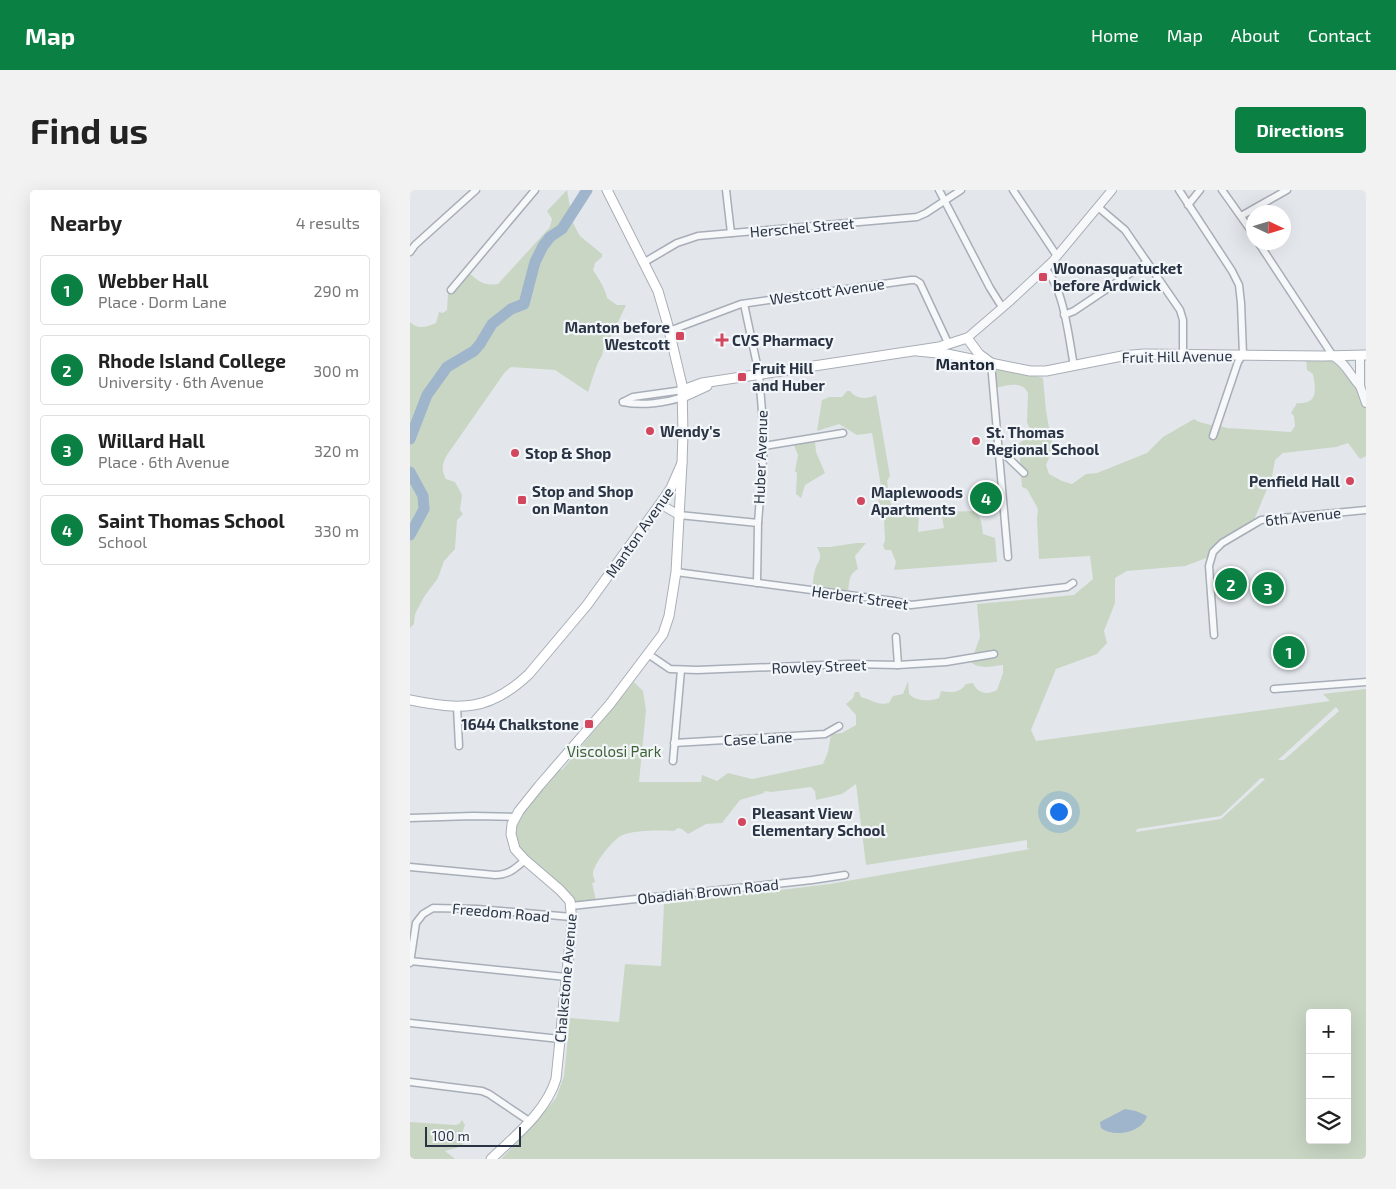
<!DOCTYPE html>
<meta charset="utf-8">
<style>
:root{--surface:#fff;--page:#f2f2f2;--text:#222;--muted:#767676;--line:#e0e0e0;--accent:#0b8043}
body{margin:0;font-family:"Exo 2",sans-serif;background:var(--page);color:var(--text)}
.controls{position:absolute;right:15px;bottom:15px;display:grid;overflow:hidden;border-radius:5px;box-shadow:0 5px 20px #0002}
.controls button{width:45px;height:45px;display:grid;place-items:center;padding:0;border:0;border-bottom:1px solid var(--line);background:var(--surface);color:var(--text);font:25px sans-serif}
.compass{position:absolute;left:836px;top:15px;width:45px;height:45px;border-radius:50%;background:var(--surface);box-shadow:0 5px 20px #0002;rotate:94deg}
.scale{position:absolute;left:15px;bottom:12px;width:96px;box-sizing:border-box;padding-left:5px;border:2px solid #2a3445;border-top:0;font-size:14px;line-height:18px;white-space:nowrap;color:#2a3445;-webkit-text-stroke:4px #f3f6f9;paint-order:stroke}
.you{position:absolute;left:648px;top:621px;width:18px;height:18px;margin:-12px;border:4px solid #fff;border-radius:50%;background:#1a73e8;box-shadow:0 0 0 8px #1a73e833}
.badge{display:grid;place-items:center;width:32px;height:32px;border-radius:50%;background:var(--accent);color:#fff;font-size:16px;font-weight:700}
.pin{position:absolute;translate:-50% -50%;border:2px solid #fff;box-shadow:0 1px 5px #0006}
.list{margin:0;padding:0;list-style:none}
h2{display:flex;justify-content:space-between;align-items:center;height:65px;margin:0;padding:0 20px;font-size:21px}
h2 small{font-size:16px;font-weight:400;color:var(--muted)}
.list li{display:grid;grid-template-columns:32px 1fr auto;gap:15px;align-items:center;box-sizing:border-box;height:70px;margin:0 10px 10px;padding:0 10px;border:1px solid var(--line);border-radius:5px}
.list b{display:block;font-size:19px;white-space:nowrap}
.list p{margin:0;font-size:16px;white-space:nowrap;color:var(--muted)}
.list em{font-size:16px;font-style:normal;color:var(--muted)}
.icon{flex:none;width:28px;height:28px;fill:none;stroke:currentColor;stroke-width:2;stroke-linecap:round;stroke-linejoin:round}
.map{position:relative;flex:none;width:956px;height:969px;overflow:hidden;border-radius:5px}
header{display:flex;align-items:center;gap:30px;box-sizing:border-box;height:70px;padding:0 25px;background:var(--accent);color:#fff}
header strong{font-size:24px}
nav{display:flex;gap:28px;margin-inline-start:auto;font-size:18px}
.intro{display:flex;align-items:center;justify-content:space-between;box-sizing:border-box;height:120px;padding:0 30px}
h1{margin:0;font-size:35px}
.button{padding:12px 22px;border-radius:5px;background:var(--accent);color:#fff;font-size:18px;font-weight:700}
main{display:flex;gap:30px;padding:0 30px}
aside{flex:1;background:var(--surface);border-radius:5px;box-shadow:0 5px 20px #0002}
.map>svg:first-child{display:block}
.green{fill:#c9d6c4;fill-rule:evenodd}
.water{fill:#9eb5cc}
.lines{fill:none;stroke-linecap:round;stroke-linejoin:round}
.river{stroke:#9eb5cc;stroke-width:11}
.minor-casing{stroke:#a8aeb7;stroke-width:9}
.tertiary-casing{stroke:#a8aeb7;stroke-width:10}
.secondary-casing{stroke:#a8aeb7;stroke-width:11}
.minor{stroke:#f6f8fa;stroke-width:6}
.tertiary{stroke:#f6f8fa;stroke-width:8}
.secondary{stroke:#fff;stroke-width:9}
.poi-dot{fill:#d2475d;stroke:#f3f6f9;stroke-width:2}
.labels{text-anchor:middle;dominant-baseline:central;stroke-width:4.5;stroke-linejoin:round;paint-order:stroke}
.street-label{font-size:15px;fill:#2a3445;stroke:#f3f6f9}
.poi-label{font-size:15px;font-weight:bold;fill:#2a3445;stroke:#f3f6f9;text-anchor:start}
.park-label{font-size:15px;fill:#3f6137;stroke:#f3f6f9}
.neighbourhood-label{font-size:16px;font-weight:bold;fill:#1c2535;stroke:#f3f6f9}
</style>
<header>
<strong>Map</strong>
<nav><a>Home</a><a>Map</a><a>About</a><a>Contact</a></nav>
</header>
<div class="intro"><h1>Find us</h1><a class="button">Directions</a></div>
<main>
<aside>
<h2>Nearby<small>4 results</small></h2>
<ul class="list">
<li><span class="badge">1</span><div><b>Webber Hall</b><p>Place · Dorm Lane</p></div><em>290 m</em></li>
<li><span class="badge">2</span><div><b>Rhode Island College</b><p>University · 6th Avenue</p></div><em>300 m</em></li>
<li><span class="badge">3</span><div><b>Willard Hall</b><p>Place · 6th Avenue</p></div><em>320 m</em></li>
<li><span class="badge">4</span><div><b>Saint Thomas School</b><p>School</p></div><em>330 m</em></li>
</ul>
</aside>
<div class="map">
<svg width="956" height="969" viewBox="0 0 956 969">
<rect width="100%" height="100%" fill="#e3e7ec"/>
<g class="green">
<path d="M 157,0 L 163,33 L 170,46 L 192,64 L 192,67 L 185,73 L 183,80 C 189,90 195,97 197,108 L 207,115 L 216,115 L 201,147 L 195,151 L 192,166 C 187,171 181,194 178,202 L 145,180 L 101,177 L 95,182 L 37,265 C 32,274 31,280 36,289 L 45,292 L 52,305 L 50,320 L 53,324 L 47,330 L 45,359 L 34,371 L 28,388 L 14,407 L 5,424 L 4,434 L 0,438 L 0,351 L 3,339 L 0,343 L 0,132 C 8,140 17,137 26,133 L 29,122 L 33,123 L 37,120 L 38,103 L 57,81 C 68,91 73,96 88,94 L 140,37 L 142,29 L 137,21 Z"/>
<path d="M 936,165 L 956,212 L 956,266 L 950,269 L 938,253 L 926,257 L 873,263 L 865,270 L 862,287 L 842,335 L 830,341 L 799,367 L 775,376 L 717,381 L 705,388 L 705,413 L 694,441 L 697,453 L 687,464 L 646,479 L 621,540 L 626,551 L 920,511 L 913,504 L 956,499 L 956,969 L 91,969 L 119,940 L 146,908 L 154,886 L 160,828 L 209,832 L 215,774 L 251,776 L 254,714 L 420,694 L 620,659 L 617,658 L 617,650 L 456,675 L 446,594 L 432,604 L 406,610 L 405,601 L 401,597 L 361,602 L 355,601 L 354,603 L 330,610 L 312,633 L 296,634 L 278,644 L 272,639 L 268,638 L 264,641 C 251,640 225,640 213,645 C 204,648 182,675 183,685 C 183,685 185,691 185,692 L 182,693 L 187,714 L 159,717 L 156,711 L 106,663 L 105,628 L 148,579 L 152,580 L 224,492 L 233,501 L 236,520 L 229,592 L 291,592 L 292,585 L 307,591 L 318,583 L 342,589 L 413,574 L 418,562 L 421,544 L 432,543 L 446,535 L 446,525 L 436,514 L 443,508 L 445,502 L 449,502 L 451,507 C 462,510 468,516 479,513 L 483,506 L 493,504 L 498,491 L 499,504 C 506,511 519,512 529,508 L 531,501 C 541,503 550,503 556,494 L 563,493 C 568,504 577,505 587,500 L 593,483 L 593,475 C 582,476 569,480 561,472 L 570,447 L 567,414 L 664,405 L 683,389 L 680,366 L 629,369 L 627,329 L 628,319 L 617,299 L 612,297 L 609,254 L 617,247 L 619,237 L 617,232 L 618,203 C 612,189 594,197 583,198 L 581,176 L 622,182 L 626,186 L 633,188 L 636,221 L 643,259 L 636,275 L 639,284 L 652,291 L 662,294 L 676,284 L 687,283 L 737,263 L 753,247 L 784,229 C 794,236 806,234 817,238 L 881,242 L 885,236 L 884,226 L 881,223 L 887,213 C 908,215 906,200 903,184 L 897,180 L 896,168 ZM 926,517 L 929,521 L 874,570 L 868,570 ZM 851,588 L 855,589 L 811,629 L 726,642 L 727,639 L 811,626 ZM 900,823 L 937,823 L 937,950 L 900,950 Z"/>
<path d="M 437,201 L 440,201 C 447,210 457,209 466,205 L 480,286 L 477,291 L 482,322 L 493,324 L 509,323 L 508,342 L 534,338 L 531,322 L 566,321 L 571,331 L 573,344 L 585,348 L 587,372 L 484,380 L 486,372 L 481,360 L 475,360 L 473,355 L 475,351 L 474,327 L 467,316 L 472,302 L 462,243 L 447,245 L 429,234 L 407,241 L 412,210 L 419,207 L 432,207 Z"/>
<polygon points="405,252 406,262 415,283 395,295 391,308 386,304 387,283 385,281 388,265 384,255"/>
<path d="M 446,353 L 456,353 L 445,366 L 448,379 C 438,384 439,395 438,405 L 402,401 C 403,394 403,386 405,380 C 408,370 414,369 407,357 L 420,357 Z"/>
<polygon points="52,930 55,935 51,946 53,956 35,961 45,969 0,969 0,932 45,935 49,934"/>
</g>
<path class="water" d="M 715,919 L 726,921 L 737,926 C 732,943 703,948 691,938 L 690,932 Z"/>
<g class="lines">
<g class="river">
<polyline points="0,249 17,205 37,177 64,161 70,154 82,134 101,119 114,114 125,72 133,56 140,47 152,39 177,0"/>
<polyline points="0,282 13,306 14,319 0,345"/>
</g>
<g class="minor-casing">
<g id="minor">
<polyline points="316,0 321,43"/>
<polyline points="529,0 580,98 592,117"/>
<polyline points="603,0 647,66"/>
<polyline points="769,0 822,81 829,95 831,113 833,164 828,172 803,246"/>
<polyline points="812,0 844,45"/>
<polyline points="778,15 790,0"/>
<polyline points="688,17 715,40 770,120 773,130 773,164"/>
<polyline points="831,26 877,0"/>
<polyline points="848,52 923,166"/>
<polyline points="0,62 5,55 66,0"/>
<polyline points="233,73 267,53 288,46 507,27 516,23 551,0"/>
<path d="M 635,79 C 654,97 659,150 664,176"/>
<polyline points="41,100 125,0"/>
<polyline points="334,114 349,184 352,221 354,256 348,333 347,393"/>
<polyline points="654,125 664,121 737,72"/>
<polyline points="259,141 331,114 501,90 505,90 510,93 539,155"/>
<polyline points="581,173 598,367"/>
<polyline points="213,212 223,207 273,200"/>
<path d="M 213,212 C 232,216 255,213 273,207"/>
<polyline points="354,256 433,243"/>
<polyline points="589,259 614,283"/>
<polyline points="269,325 348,333"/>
<polyline points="266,382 484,411 501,415 657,397 663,393"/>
<polyline points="804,445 799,376 803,362 812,353 851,330 956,320"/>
<polyline points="486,447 488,475"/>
<polyline points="238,464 260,479 287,480 439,474 488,475 536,472 584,464"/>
<polyline points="864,499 956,492"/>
<polyline points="47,517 49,556"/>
<polyline points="264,553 415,544 429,536"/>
<polyline points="263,571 271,480"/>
<polyline points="0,628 63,626 106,627"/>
<path d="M 0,677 L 85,685 C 98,685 105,679 115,670"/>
<polyline points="161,716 402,690 435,685"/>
<polyline points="0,771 156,787"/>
<polyline points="0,773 6,733 13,724 23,718 67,719 162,727"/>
<polyline points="0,833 150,849"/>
<polyline points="0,892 72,901 79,904 119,931"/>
</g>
</g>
<g class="tertiary-casing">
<g id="tertiary">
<polyline points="557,148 599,112 642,72 702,0"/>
<polyline points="950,165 950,196 956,213"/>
<path d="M 923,166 C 937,174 940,186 950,196"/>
<polyline points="250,314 269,325"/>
</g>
</g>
<g class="secondary-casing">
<g id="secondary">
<polyline points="507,161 537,164 620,181 636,181 712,166 734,164 913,166 956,165"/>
<polyline points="273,200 292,193 529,157 557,148 569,164 581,173"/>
<polyline points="273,207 297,196"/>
<path d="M 0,510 C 51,520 79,522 119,484 L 177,415 L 250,314 L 261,298 L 272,273 L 273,244 L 272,195 L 257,132 L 248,101 L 197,0"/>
<path d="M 81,969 C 105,946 136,922 146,889 L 162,733 L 160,711 L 150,700 L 115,670 L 105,659 L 101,644 L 102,634 L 109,621 L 129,596 L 200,514 L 253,444 L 259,426 L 266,382 L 272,273"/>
</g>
</g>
<use href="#minor" class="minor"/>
<use href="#tertiary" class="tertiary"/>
<use href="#secondary" class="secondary"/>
</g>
<g class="poi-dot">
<rect x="628" y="82" width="10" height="10" rx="2.5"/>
<rect x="265" y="141" width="10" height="10" rx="2.5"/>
<path d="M309.5 142.5h5v5h5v5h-5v5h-5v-5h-5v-5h5z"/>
<rect x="327" y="182" width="10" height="10" rx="2.5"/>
<circle cx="240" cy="241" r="5"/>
<circle cx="566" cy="251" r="5"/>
<circle cx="105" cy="263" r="5"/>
<circle cx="940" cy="291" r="5"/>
<rect x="107" y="305" width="10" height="10" rx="2.5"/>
<circle cx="451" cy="311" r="5"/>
<rect x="174" y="529" width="10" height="10" rx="2.5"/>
<circle cx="332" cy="632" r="5"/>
</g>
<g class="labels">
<g class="street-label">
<text transform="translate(392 37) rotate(-5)">Herschel Street</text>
<text transform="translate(417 101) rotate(-8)">Westcott Avenue</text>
<text transform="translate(767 166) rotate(-1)">Fruit Hill Avenue</text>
<text transform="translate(350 267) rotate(-88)">Huber Avenue</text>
<text transform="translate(893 326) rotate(-6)">6th Avenue</text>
<text transform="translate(229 342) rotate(-55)">Manton Avenue</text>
<text transform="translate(450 407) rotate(8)">Herbert Street</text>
<text transform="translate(409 476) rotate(-2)">Rowley Street</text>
<text transform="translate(348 548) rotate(-3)">Case Lane</text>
<text transform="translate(298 701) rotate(-6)">Obadiah Brown Road</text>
<text transform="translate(91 722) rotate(5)">Freedom Road</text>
<text transform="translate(155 788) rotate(-85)">Chalkstone Avenue</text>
</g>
<g class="poi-label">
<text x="643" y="78">Woonasquatucket<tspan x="643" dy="17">before Ardwick</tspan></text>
<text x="260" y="137" text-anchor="end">Manton before<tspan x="260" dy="17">Westcott</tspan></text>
<text x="322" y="150">CVS Pharmacy</text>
<text x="342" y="178">Fruit Hill<tspan x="342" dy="17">and Huber</tspan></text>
<text x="250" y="241">Wendy's</text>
<text x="576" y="242">St. Thomas<tspan x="576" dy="17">Regional School</tspan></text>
<text x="115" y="263">Stop &amp; Shop</text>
<text x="930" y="291" text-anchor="end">Penfield Hall</text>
<text x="122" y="301">Stop and Shop<tspan x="122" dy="17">on Manton</tspan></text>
<text x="461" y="302">Maplewoods<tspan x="461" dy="17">Apartments</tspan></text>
<text x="169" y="534" text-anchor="end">1644 Chalkstone</text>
<text x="342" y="623">Pleasant View<tspan x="342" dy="17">Elementary School</tspan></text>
</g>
<g class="park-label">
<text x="204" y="561">Viscolosi Park</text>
</g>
<g class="neighbourhood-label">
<text x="555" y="173">Manton</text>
</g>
</g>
</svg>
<div class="controls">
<button>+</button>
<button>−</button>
<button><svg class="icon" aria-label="layers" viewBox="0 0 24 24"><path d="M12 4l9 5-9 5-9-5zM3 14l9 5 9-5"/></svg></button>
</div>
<svg class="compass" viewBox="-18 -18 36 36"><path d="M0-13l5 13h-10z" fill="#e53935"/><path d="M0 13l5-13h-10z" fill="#767676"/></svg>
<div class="scale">100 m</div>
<div class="you"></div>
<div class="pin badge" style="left:879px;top:462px">1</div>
<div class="pin badge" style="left:821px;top:394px">2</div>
<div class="pin badge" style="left:858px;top:398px">3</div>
<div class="pin badge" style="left:576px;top:308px">4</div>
</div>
</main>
